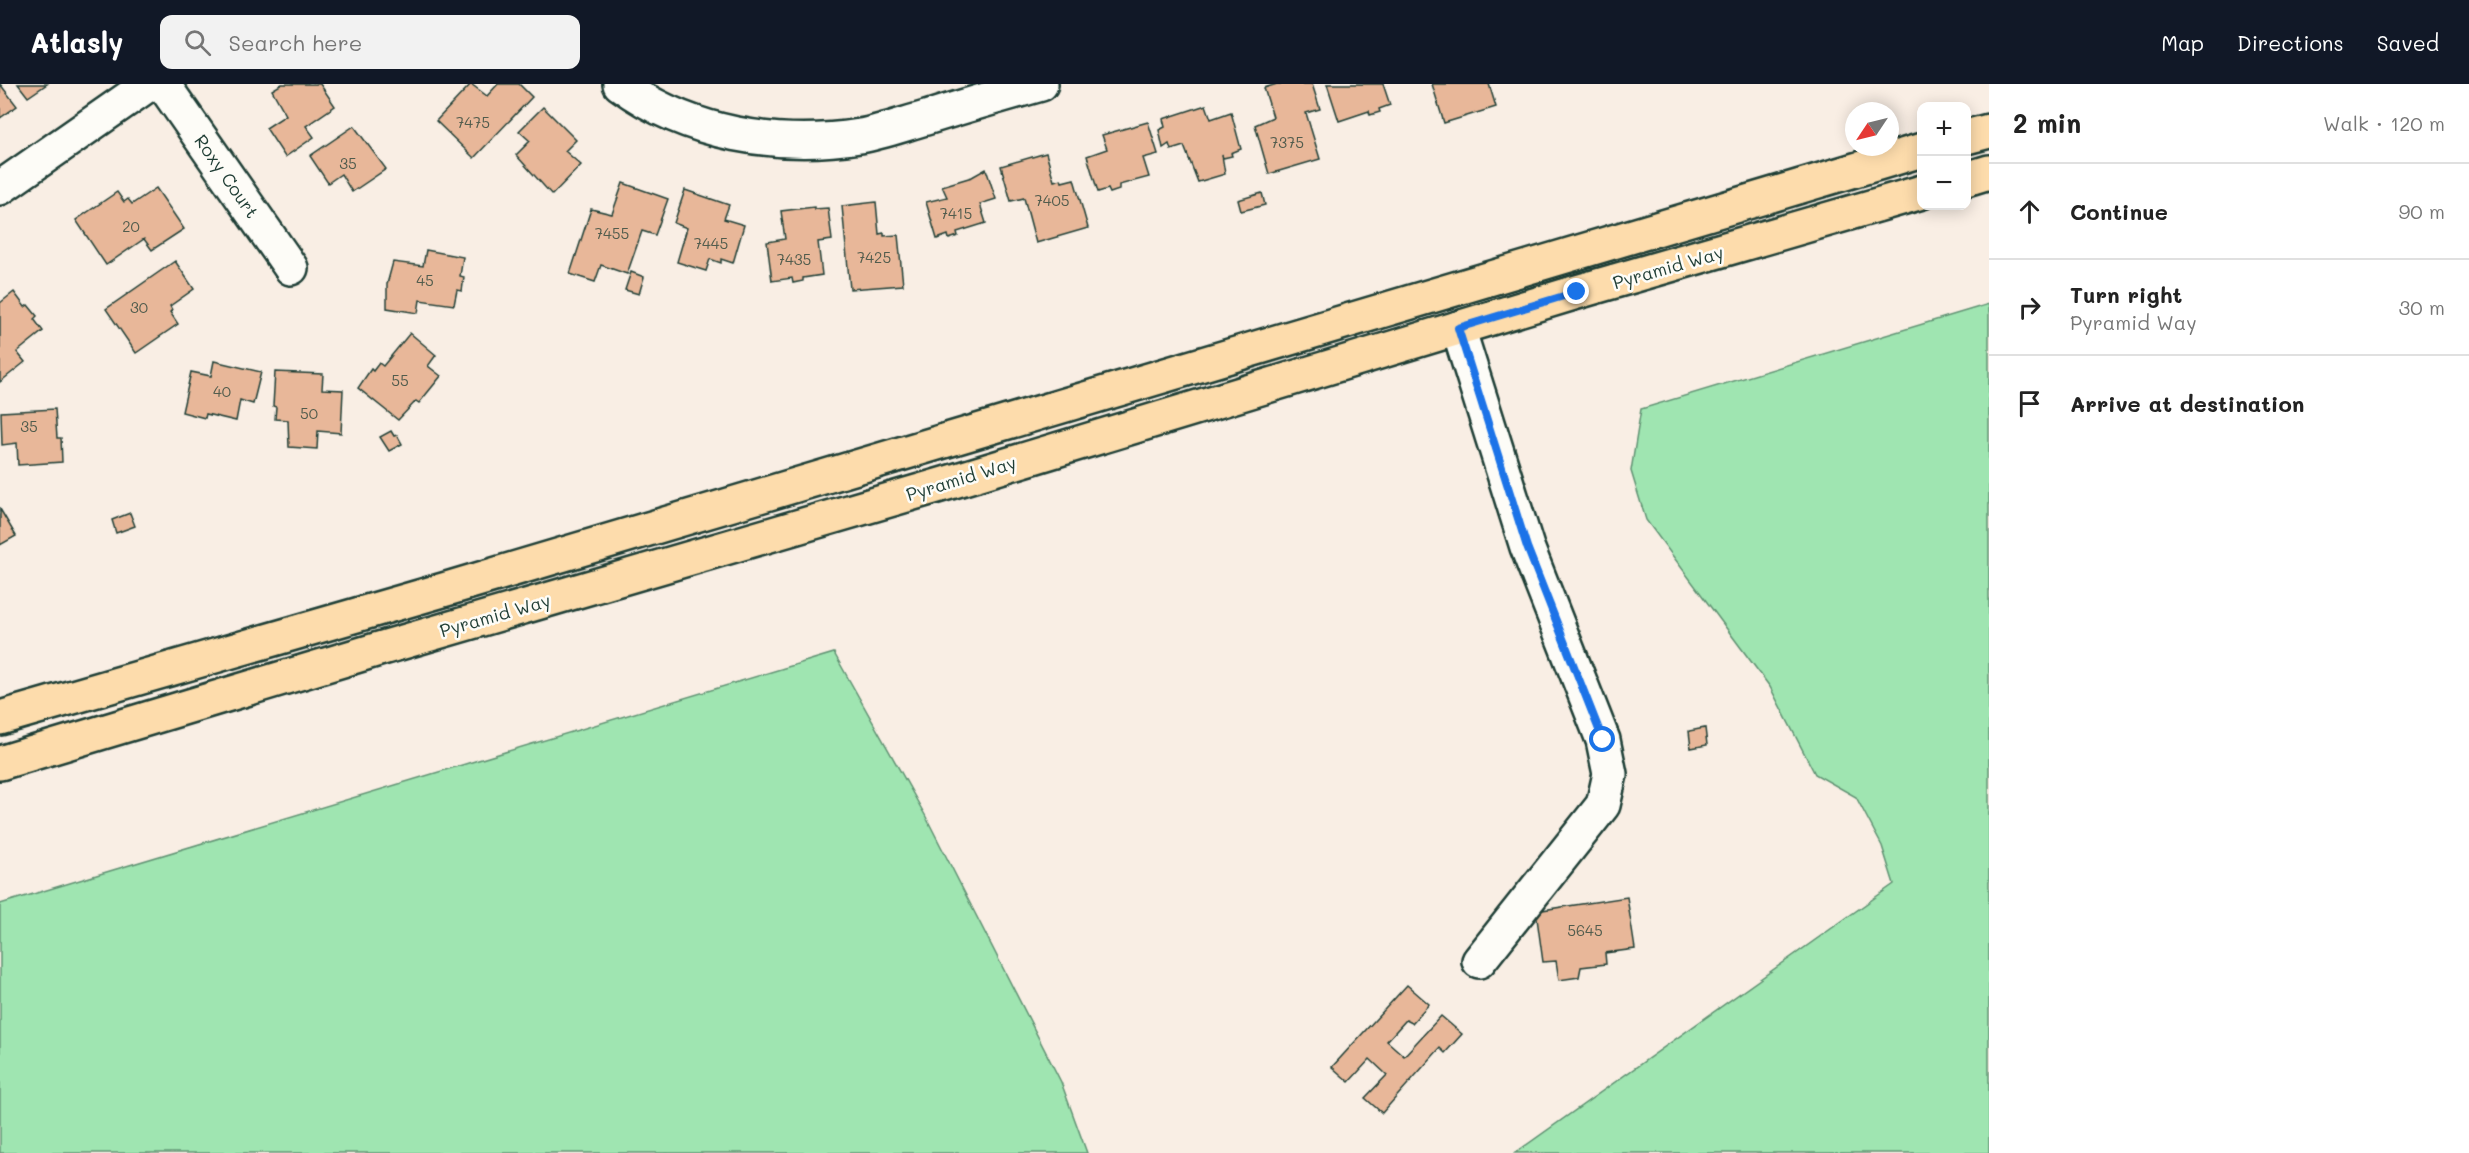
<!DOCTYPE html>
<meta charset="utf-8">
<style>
:root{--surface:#fff;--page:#f2f2f2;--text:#222;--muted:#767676;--line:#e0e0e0;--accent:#111827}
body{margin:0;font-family:Mali,sans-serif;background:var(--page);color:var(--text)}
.controls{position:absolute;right:18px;top:18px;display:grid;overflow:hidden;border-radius:12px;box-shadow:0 3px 15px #0003}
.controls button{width:54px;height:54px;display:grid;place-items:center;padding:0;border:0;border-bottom:2px solid var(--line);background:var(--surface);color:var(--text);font:30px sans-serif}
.compass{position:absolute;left:1845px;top:18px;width:54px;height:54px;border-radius:50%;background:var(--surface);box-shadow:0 3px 15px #0003;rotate:235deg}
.stop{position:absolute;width:18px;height:18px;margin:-14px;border:4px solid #1a73e8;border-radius:50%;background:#fff}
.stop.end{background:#1a73e8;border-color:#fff;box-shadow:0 2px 6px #0008}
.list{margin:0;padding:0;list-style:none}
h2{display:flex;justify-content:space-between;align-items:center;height:78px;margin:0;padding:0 24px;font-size:26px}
h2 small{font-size:20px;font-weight:400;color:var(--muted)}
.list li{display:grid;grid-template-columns:39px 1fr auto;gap:18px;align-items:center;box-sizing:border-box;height:96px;padding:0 24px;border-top:2px solid var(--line)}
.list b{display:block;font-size:22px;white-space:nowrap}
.list p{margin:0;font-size:20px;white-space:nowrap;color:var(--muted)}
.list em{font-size:20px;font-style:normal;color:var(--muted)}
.icon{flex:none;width:33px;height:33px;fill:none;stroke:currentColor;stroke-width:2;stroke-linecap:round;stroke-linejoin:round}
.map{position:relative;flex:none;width:1989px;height:1069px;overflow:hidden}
header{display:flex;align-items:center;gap:36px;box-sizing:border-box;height:84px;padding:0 30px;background:var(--accent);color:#fff}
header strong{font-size:28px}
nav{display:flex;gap:33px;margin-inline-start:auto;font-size:21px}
.search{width:420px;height:54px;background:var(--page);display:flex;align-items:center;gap:15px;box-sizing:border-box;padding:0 21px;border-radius:12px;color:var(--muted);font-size:22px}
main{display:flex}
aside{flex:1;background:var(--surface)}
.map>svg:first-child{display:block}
.green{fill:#9fe5b1;stroke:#5f9172;stroke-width:1.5}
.building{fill:#e8b799;stroke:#1f3d34;stroke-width:1.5}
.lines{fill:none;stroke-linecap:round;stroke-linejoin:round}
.minor-casing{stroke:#1f3d34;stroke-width:38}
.major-casing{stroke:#1f3d34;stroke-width:38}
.minor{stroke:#fdfcf7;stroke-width:33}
.major{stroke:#fddcac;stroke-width:33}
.route{stroke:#1a73e8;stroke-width:8}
.labels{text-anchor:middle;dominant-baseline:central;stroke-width:5;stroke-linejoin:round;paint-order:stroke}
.number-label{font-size:15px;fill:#515c4d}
.street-label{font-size:18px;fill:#1f3d34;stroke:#fdfcf7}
</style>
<header>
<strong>Atlasly</strong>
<div class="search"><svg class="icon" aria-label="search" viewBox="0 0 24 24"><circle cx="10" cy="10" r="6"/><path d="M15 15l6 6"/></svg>Search here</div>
<nav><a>Map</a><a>Directions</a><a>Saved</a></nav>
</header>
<main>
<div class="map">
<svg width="1989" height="1069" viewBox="0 0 1989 1069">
<rect width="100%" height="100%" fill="#f9eee4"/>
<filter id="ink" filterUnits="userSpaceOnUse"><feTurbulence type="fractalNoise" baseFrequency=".0167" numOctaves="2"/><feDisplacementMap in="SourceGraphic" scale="12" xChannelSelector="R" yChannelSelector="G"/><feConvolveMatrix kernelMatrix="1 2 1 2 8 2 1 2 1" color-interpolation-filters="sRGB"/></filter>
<g filter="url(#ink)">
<g class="green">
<polygon points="1989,220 1989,1069 1515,1069 1894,800 1882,762 1856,713 1815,690 1770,603 1646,436 1631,387 1641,325"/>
<polygon points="834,569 925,731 1061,998 1087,1069 0,1069 0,820"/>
</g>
<g class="building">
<polygon points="0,0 17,22 0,34"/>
<polygon points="18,0 47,0 28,13"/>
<polygon points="282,0 320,0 335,22 306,42 314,53 285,73 266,44 286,31 272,6"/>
<polygon points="471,0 487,12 498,0 519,0 532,13 474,74 436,37"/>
<polygon points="1277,0 1312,0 1320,25 1306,29 1320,75 1269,90 1255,41 1273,33 1264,4"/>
<polygon points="1327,0 1383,0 1390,21 1379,25 1380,28 1370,31 1369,27 1339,37"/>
<polygon points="1432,0 1489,0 1496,23 1444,39"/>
<polygon points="1206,21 1211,35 1231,28 1241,65 1231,69 1232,72 1223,74 1222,71 1225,90 1198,98 1184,62 1171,66 1169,60 1163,64 1159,46 1165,43 1163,35"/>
<polygon points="543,23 576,56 565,67 581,81 552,111 516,71 530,57 519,47"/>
<polygon points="1148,38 1158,70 1143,74 1149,93 1119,101 1119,106 1110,109 1108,105 1098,108 1087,72 1107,65 1102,51"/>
<polygon points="354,42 386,85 352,108 341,90 328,99 310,72"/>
<polygon points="1046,69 1054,97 1061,95 1062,98 1074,95 1088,144 1036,159 1024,114 1011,117 1001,82"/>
<polygon points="986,85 996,115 980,120 986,139 957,148 958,152 949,155 948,151 937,155 926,118 947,113 942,102 972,93"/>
<polygon points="623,99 668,115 655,151 642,147 627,190 601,181 595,198 570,190 591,125 612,130"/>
<polygon points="156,104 184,145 152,166 144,155 106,181 76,136 117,108 124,118 128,115 132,120"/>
<polygon points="685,106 729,121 724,135 744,141 733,179 721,175 721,179 710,175 706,187 677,178 687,144 674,139"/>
<polygon points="1262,109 1265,121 1241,127 1238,116"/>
<polygon points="876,118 879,150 884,149 884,152 898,151 903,201 850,205 842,122"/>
<polygon points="814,123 814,125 828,124 832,156 818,158 822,191 803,194 803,197 793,199 792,194 772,197 767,158 785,155 781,127"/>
<polygon points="426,166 463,173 460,192 464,193 462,207 457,206 454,221 420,216 418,229 387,224 387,200 393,178 423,182"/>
<polygon points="175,177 194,205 170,222 172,226 170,228 178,240 136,269 106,225"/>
<polygon points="631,188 644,193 639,210 625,206"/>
<polygon points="14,208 25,223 28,221 37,232 34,235 43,247 17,268 25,278 0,298 0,219"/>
<polygon points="410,249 436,271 428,282 441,292 419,319 416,317 398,336 358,304 371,285 373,287 379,279 383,282"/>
<polygon points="214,277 261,288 253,320 240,316 236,337 206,330 205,334 182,328 191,288 211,292"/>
<polygon points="275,288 323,290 322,305 343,306 341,349 318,347 317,365 289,363 288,336 275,335 276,323 273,322"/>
<polygon points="55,325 57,354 61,354 62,378 18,381 17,359 2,361 1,328"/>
<polygon points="391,347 394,352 397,351 402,360 389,367 380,353"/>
<polygon points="0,425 16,452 0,461"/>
<polygon points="130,429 135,442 116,449 112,436"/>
<polygon points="1705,644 1707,661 1691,664 1689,647"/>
<polygon points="1627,813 1635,865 1605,869 1606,880 1581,883 1579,893 1559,896 1556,877 1543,878 1536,827"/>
<polygon points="1407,901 1429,920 1412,939 1406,936 1387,957 1404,972 1441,932 1462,950 1445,969 1440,964 1382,1029 1365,1014 1387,991 1370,975 1349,998 1332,983"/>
</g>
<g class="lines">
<g class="minor-casing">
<g id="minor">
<polyline points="163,0 291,184"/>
<path d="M 620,0 C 688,50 778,65 860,52 C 882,48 904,40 926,34 C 964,22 1002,11 1041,0"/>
<polyline points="0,104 149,0"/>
<polyline points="1458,244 1527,463 1603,656 1610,690 1603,721 1479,877"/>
</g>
</g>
<g class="major-casing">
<g id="major">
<polyline points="1966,53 1989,47"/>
<polyline points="1966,95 1989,88"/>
<polyline points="0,634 450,504 1922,66"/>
<polyline points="0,679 379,565 944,400 1577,208 1922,108"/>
</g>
</g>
<use href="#minor" class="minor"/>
<use href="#major" class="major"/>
</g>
</g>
<g class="lines" filter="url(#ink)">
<polyline class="route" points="1577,208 1458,244 1527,463 1603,656"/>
</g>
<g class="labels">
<g class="number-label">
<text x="473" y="38">7475</text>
<text x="1287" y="58">7375</text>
<text x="348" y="79">35</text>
<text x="1052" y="116">7405</text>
<text x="956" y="129">7415</text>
<text x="131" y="142">20</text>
<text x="612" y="149">7455</text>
<text x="711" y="159">7445</text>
<text x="874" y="173">7425</text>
<text x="794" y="175">7435</text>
<text x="425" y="196">45</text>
<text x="139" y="223">30</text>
<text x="400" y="296">55</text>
<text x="222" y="307">40</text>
<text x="309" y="329">50</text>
<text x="29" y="342">35</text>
<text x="1585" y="846">5645</text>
</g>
<g class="street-label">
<text transform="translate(227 92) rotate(55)">Roxy Court</text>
<text transform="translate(1668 183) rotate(-16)">Pyramid Way</text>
<text transform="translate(961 394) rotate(-17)">Pyramid Way</text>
<text transform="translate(495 531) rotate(-16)">Pyramid Way</text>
</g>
</g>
</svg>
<div class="controls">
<button>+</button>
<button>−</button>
</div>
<svg class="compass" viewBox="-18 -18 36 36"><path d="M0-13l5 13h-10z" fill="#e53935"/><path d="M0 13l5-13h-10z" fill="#767676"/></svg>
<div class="stop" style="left:1603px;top:656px"></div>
<div class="stop end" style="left:1577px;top:208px"></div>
</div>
<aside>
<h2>2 min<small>Walk · 120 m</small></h2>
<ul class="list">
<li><svg class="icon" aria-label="ahead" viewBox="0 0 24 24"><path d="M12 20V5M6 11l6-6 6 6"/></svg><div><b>Continue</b></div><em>90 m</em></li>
<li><svg class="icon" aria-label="right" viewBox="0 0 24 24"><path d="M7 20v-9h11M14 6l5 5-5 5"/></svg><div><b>Turn right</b><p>Pyramid Way</p></div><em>30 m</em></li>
<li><svg class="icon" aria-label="arrive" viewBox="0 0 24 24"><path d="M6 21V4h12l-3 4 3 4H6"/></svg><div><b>Arrive at destination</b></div></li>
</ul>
</aside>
</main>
